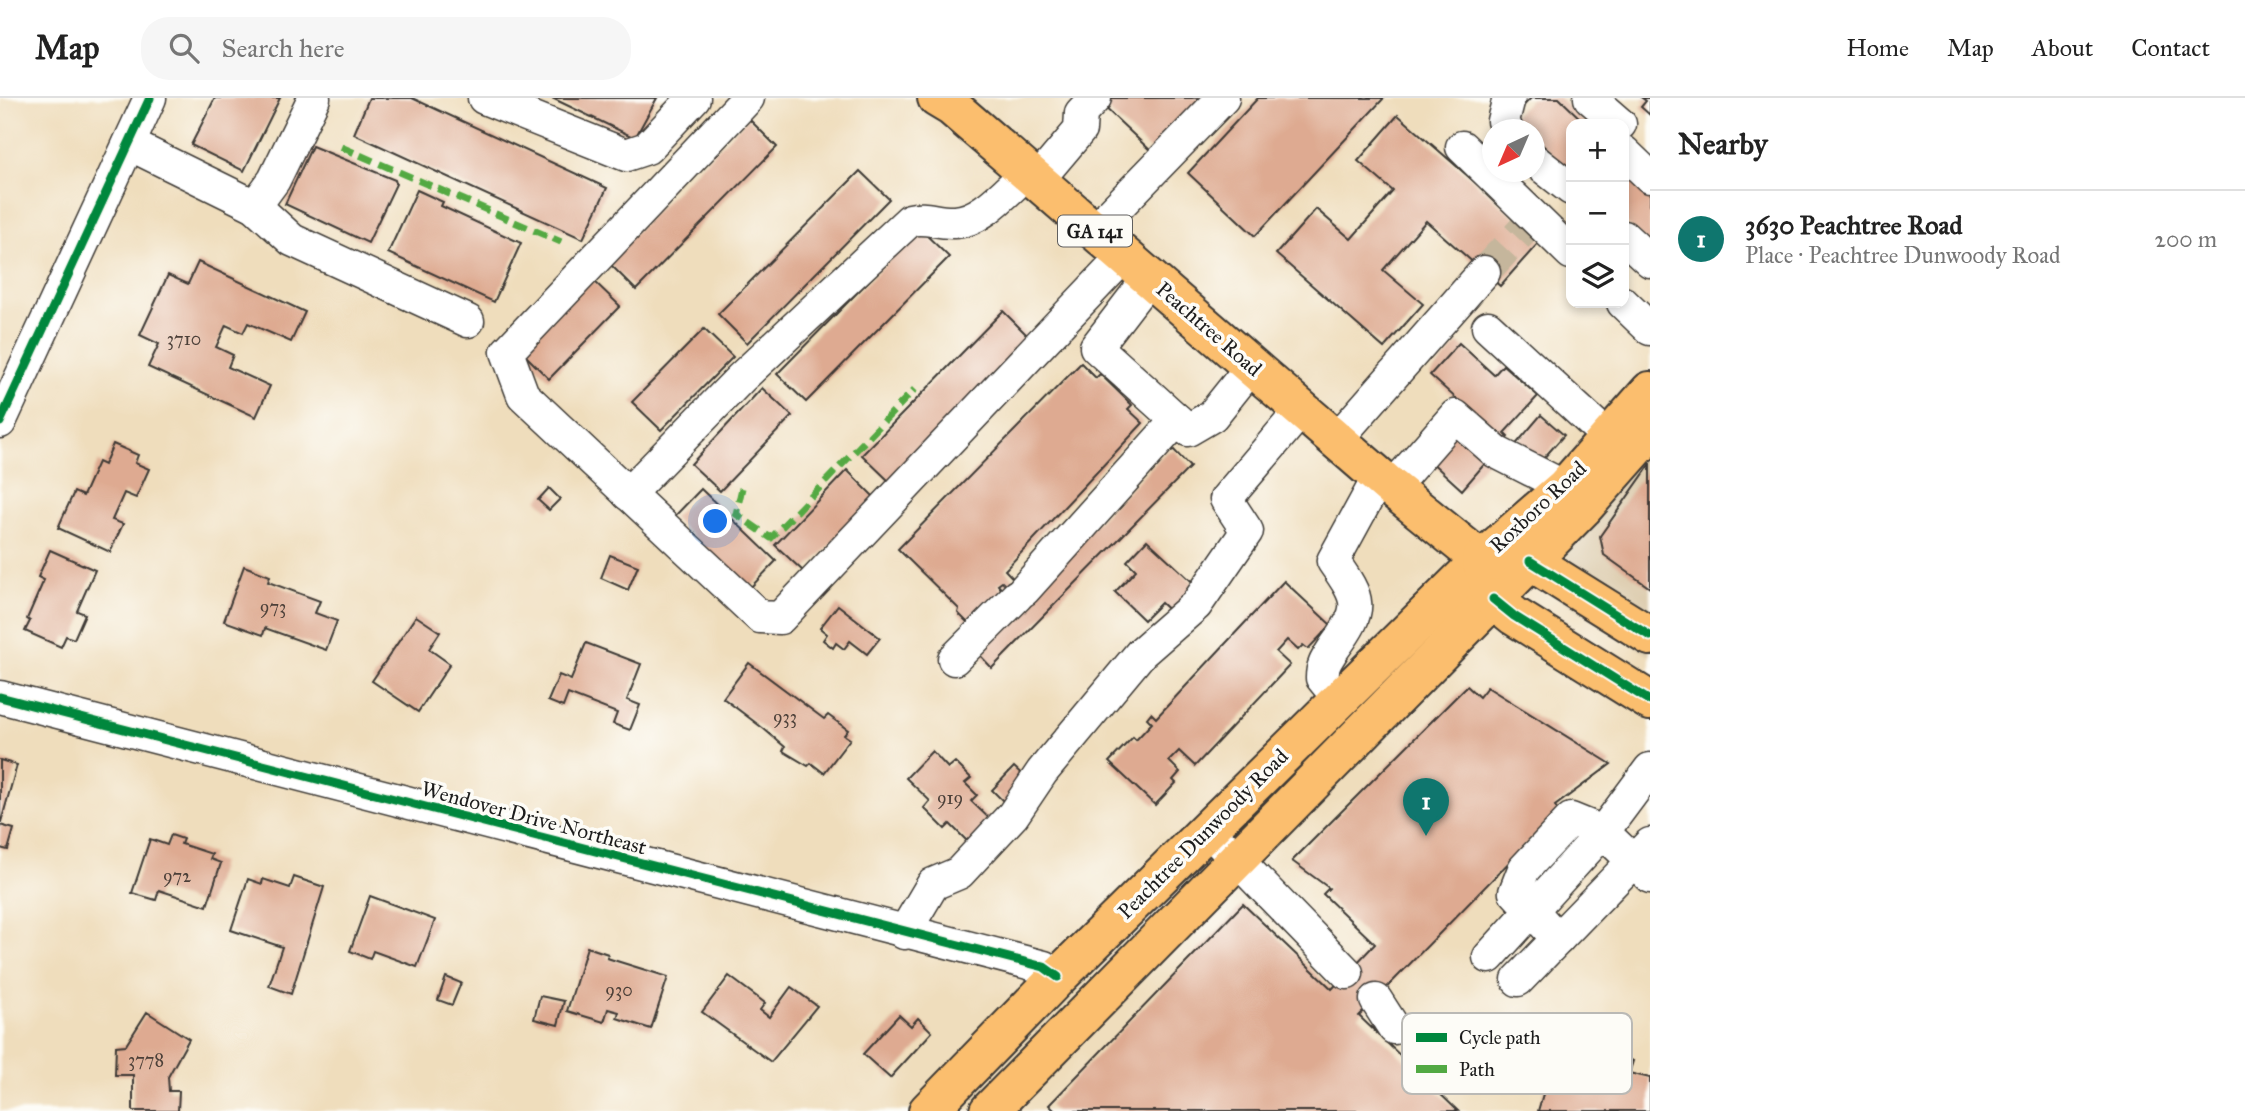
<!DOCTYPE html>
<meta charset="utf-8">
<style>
:root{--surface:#fff;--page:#f6f6f6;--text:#222;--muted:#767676;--line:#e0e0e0;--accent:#0f766e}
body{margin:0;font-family:"IM FELL Great Primer",serif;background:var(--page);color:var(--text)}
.controls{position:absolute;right:21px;top:21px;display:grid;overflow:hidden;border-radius:14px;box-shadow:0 4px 10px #0003}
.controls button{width:63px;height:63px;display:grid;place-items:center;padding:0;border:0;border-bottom:2px solid var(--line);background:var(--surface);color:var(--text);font:35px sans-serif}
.compass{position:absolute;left:1482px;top:21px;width:63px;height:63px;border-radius:50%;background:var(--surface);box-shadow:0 4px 10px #0003;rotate:224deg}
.you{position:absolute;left:716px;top:424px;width:24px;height:24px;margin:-18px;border:5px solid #fff;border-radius:50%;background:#1a73e8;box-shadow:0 0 0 10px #1a73e833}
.badge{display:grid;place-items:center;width:46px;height:46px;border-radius:50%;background:var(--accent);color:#fff;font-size:23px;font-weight:700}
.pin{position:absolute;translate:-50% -58px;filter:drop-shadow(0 2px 4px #0008)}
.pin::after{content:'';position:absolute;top:37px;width:24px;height:21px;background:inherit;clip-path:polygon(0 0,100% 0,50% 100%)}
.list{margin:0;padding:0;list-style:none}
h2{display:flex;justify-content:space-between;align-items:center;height:91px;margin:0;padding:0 28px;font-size:30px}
h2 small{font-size:23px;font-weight:400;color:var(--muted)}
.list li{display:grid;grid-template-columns:46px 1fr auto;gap:21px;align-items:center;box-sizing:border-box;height:98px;padding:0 28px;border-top:2px solid var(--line)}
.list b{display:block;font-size:26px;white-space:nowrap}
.list p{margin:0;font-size:23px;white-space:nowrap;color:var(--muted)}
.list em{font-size:23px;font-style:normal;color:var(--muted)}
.icon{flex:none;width:38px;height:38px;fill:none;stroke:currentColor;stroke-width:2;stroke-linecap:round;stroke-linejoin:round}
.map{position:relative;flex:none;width:1650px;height:1013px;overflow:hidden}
header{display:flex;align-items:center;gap:42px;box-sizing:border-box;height:98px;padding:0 35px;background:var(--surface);border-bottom:2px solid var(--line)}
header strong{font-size:33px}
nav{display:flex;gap:38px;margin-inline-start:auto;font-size:24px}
.search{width:490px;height:63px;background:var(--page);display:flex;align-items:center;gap:18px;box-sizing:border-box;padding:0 24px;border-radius:28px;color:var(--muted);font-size:26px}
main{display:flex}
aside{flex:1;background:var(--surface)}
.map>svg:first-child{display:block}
.built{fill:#deceb1}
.building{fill:#deaa91}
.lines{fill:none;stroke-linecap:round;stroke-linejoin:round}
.minor-tunnel{stroke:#c5b69c;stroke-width:32;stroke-dasharray:32 16;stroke-linecap:butt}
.minor-casing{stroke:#3c3934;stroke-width:35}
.major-casing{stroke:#3c3934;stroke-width:42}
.highway-casing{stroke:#3c3934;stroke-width:42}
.minor{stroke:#fff;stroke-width:32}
.major{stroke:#fbbe6e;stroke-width:38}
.highway{stroke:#fbbe6e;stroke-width:38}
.quiet{stroke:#52a943;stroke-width:7;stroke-dasharray:14 7;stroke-linecap:butt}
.cycleway-casing{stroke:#fdfcf7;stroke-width:13}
.cycleway{stroke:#00873e;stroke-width:9}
.labels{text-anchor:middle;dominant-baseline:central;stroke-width:7;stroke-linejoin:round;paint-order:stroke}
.number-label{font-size:18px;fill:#4c4039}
.shield{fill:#fdfcf7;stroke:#605f5e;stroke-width:2}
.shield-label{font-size:19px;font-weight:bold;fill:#1c1c1c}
.street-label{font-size:21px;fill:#1c1c1c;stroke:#fdfcf7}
.key{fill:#fdfcf7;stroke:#bab9b5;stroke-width:2}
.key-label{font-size:19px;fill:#1c1c1c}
</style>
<header>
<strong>Map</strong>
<div class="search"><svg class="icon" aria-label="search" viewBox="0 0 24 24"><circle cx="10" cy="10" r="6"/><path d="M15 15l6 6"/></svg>Search here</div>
<nav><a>Home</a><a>Map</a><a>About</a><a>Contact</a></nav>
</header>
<main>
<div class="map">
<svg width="1650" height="1013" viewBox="0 0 1650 1013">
<rect width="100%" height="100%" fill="#fdfcf7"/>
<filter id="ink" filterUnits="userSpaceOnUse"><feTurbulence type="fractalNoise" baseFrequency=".0143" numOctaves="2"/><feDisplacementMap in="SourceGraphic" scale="14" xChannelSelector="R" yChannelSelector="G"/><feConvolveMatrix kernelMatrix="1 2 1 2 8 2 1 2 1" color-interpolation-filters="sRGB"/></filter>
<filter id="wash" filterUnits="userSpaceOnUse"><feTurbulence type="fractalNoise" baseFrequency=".00686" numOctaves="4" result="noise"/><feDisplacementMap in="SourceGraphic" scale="28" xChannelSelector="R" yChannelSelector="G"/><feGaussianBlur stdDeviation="1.57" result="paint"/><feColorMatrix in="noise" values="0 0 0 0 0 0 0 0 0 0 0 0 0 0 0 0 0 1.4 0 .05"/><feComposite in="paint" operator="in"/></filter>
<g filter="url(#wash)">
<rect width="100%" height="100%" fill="#efddbc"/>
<polygon class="built" points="1650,312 1650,558 1505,466"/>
<g id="blocks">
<g class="building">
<polygon points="215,0 280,0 244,73 191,47"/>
<polygon points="369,0 412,0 607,90 583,141 354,36"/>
<polygon points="552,0 657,0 635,40"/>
<polygon points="1103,0 1207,0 1153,55 1099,4"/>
<polygon points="1258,0 1384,0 1255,138 1188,75"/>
<polygon points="1531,0 1559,0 1586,26 1571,26 1571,74 1534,39 1534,32 1526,32 1513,19"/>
<polygon points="1642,0 1650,0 1650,17 1641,9 1646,3"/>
<polygon points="1398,17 1541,142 1500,188 1426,123 1383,172 1423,206 1384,250 1276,156 1316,111 1351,141 1393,93 1358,63"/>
<polygon points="748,20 777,49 636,192 607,163"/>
<polygon points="312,48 395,82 396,86 368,145 285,106"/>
<polygon points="1624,61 1650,86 1650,147 1624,123"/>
<polygon points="860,73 889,101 747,245 718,216"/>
<polygon points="417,92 443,104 441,108 521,145 494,204 388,155"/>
<polygon points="920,131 949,159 806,304 777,276"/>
<polygon points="198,164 305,214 291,244 248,225 243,235 226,227 216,249 233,257 228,269 270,288 256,319 148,269 159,246 140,237 168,177 188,186"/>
<polygon points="591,180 620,208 549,281 520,252"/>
<polygon points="1003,213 1032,242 891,385 862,357"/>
<polygon points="704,231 733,259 661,332 632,304"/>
<polygon points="1459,245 1494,277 1503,267 1538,298 1504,335 1508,339 1462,392 1429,362 1470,313 1430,277"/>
<polygon points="1081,265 1096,280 1100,276 1132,307 1128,311 1143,325 1005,472 1027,495 1166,354 1174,352 1190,369 992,570 974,551 1021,502 1002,484 998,487 1007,498 974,531 958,515 959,511 898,451"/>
<polygon points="762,290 792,318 720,393 691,366"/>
<polygon points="1541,317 1564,337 1535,370 1512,351"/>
<polygon points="113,346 138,357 135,365 149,371 136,400 124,395 112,422 123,426 110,454 58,430 74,394 83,398 98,364 104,367"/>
<polygon points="1650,367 1650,490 1604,457 1600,438"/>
<polygon points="847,372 875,400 804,474 775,447"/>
<polygon points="549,390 560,401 549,412 538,402"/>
<polygon points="701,391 776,463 748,492 673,420"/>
<polygon points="1147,442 1201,492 1176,519 1161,505 1144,522 1115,494 1136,472 1127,463"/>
<polygon points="50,452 95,472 77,513 85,516 74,541 66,538 61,549 25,533 30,523 27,521 44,482 38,479"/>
<polygon points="610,457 638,468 628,492 601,480"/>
<polygon points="244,468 270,478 268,484 320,503 315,515 337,523 326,552 265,530 263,537 224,523"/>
<polygon points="1284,483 1331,527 1308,551 1303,547 1298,552 1287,542 1276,554 1290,567 1195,668 1179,653 1169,663 1180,674 1173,682 1176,685 1155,707 1109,664 1133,639 1136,642 1152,625 1147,620 1151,615 1156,620"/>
<polygon points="838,507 880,540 867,556 850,543 844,551 836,545 833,550 823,542 827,536 820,530"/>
<polygon points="416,518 440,534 429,551 450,566 418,614 372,583"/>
<polygon points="586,545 641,566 627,602 640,607 630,632 613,626 617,615 568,596 563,609 548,603 559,577 571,582"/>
<polygon points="749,565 824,621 828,617 848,632 844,637 850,641 824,675 811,665 808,668 783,653 785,649 764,631 723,600"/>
<polygon points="1467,588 1479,599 1487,589 1611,666 1555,708 1559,713 1359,918 1458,1013 1055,1013 1049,1007 1243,806 1332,891 1375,846 1323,796 1329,790 1292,763"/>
<polygon points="932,653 948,670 955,664 971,680 965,685 977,697 971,703 996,727 974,750 950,726 945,731 924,710 930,703 906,680"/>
<polygon points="0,662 17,667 1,724 0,724"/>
<polygon points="1014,669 1028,682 1006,706 992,692"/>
<polygon points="0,727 14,731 8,752 0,750"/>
<polygon points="171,737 183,741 181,746 212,756 210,761 221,765 207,808 159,792 156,802 132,795 150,741 167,747"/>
<polygon points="294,779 324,789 291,896 269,888 282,849 231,832 248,781 262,786 263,781 290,790"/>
<polygon points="370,798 435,822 417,869 373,853 370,861 350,853"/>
<polygon points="587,849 608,856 607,860 668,879 651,931 617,920 619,914 608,911 604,924 567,913"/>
<polygon points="729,878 765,905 760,912 769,919 791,889 817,908 771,964 702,914"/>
<polygon points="446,879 461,885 452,907 438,902"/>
<polygon points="540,898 564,903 558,927 534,921"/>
<polygon points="147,914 189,941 168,979 169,993 179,993 178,1013 133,1013 133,977 115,977 116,948 126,947"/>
<polygon points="899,917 911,928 918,920 932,934 890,980 863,956"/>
<polygon points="1584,938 1621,948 1618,959 1633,963 1629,975 1650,980 1650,1013 1538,1013 1555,955 1570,960 1573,948 1581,950"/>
</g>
</g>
</g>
<g filter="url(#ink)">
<use href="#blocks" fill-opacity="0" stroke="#3c3934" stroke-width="2"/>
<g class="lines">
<polyline class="minor-tunnel" points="1484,174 1526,129"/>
<g class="minor-casing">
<g id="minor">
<polyline points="484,0 626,57 647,50 694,0"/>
<polyline points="748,0 507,254 523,297 760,519 780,520 1124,158"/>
<polyline points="1590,0 1620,26"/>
<polyline points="1507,32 1503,23 1509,0"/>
<polyline points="129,46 255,108 292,142 468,223"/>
<polyline points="1462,49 1571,155"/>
<polyline points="1624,54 1650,79"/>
<polyline points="1534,62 1571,91"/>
<polyline points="1037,83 1080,32 1081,15 1095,0"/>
<polyline points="255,108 274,82 314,0"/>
<polyline points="1094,133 1223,0"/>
<polyline points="1624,139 1650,163"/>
<polyline points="1149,180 1096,249 1188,332 1212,318 1252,268"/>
<polyline points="1623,205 1650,231"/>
<polyline points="1488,229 1609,340"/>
<polyline points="0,324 150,0"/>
<polyline points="1337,341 1484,174"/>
<polyline points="1392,390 1455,318 1496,354 1565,389"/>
<path d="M 628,396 L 741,280 L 910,122 C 925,118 937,125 954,124 C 981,124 1007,92 1027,75"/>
<polyline points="1024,492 1177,322"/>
<polyline points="954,561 1017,498"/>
<polyline points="0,599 1044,869 1058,879"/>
<path d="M 1339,601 L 1322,580 C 1322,567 1327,561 1334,550 C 1364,509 1361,503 1333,463 L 1380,377"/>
<polyline points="1207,731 1347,875"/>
<polyline points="904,835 933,786 959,775 1013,717 1042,674 1141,555 1196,507 1247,433 1226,401 1302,311"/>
<polyline points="1558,841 1515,794 1524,771 1571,721 1603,734 1650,779"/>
<polyline points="1489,859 1603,734 1650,671"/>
<polyline points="1518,882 1650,746"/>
<polyline points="1376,902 1394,930"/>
</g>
</g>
<g class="major-casing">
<g id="major">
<polyline points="928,1013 1058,879 1481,462 1565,389 1650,293"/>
<polyline points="989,1013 1583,410 1650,334"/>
</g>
</g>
<g class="highway-casing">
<g id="highway">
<polyline points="937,0 952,9 1392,390 1481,462"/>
<polyline points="1481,462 1493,501 1514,518 1650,603"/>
<polyline points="1481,462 1530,463 1650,538"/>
</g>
</g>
<use href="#minor" class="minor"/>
<use href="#major" class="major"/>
<use href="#highway" class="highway"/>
<g class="quiet">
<polyline points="341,49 561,144"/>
<polyline points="742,390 736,416 771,440 915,291"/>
</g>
<g class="cycleway-casing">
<g id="cycleway">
<polyline points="0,324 150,0"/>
<polyline points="1530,463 1650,538"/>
<polyline points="1493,501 1514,518 1650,603"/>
<polyline points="0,599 1044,869 1058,879"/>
</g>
</g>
<use href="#cycleway" class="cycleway"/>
</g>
</g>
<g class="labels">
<g class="number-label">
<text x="184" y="241">3710</text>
<text x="273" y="509">973</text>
<text x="785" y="619">933</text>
<text x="950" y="700">919</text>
<text x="177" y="778">972</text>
<text x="619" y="892">930</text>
<text x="146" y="962">3778</text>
</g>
<rect class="shield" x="1058" y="117.5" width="74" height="31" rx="5"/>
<g class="shield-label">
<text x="1095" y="133">GA 141</text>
</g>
<g class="street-label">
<text transform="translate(1209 231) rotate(41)">Peachtree Road</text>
<text transform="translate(1538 409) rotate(-43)">Roxboro Road</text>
<text transform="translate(534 720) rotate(15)">Wendover Drive Northeast</text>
<text transform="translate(1203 736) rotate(-45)">Peachtree Dunwoody Road</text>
</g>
</g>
<rect x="1402" y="915" width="230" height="81" rx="10" class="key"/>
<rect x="1416" y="935" width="31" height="9" fill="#00873e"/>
<rect x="1416" y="967" width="31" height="8" fill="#52a943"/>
<g class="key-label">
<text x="1459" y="946">Cycle path</text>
<text x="1459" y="978">Path</text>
</g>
</svg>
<div class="controls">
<button>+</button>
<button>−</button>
<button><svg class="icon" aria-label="layers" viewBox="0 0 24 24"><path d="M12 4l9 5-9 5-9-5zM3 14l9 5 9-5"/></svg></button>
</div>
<svg class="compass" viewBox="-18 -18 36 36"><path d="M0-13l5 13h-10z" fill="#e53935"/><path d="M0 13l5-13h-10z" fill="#767676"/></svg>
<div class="you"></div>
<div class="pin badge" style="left:1426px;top:738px">1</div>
</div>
<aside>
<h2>Nearby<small></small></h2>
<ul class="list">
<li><span class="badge">1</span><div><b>3630 Peachtree Road</b><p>Place · Peachtree Dunwoody Road</p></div><em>200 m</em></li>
</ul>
</aside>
</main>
